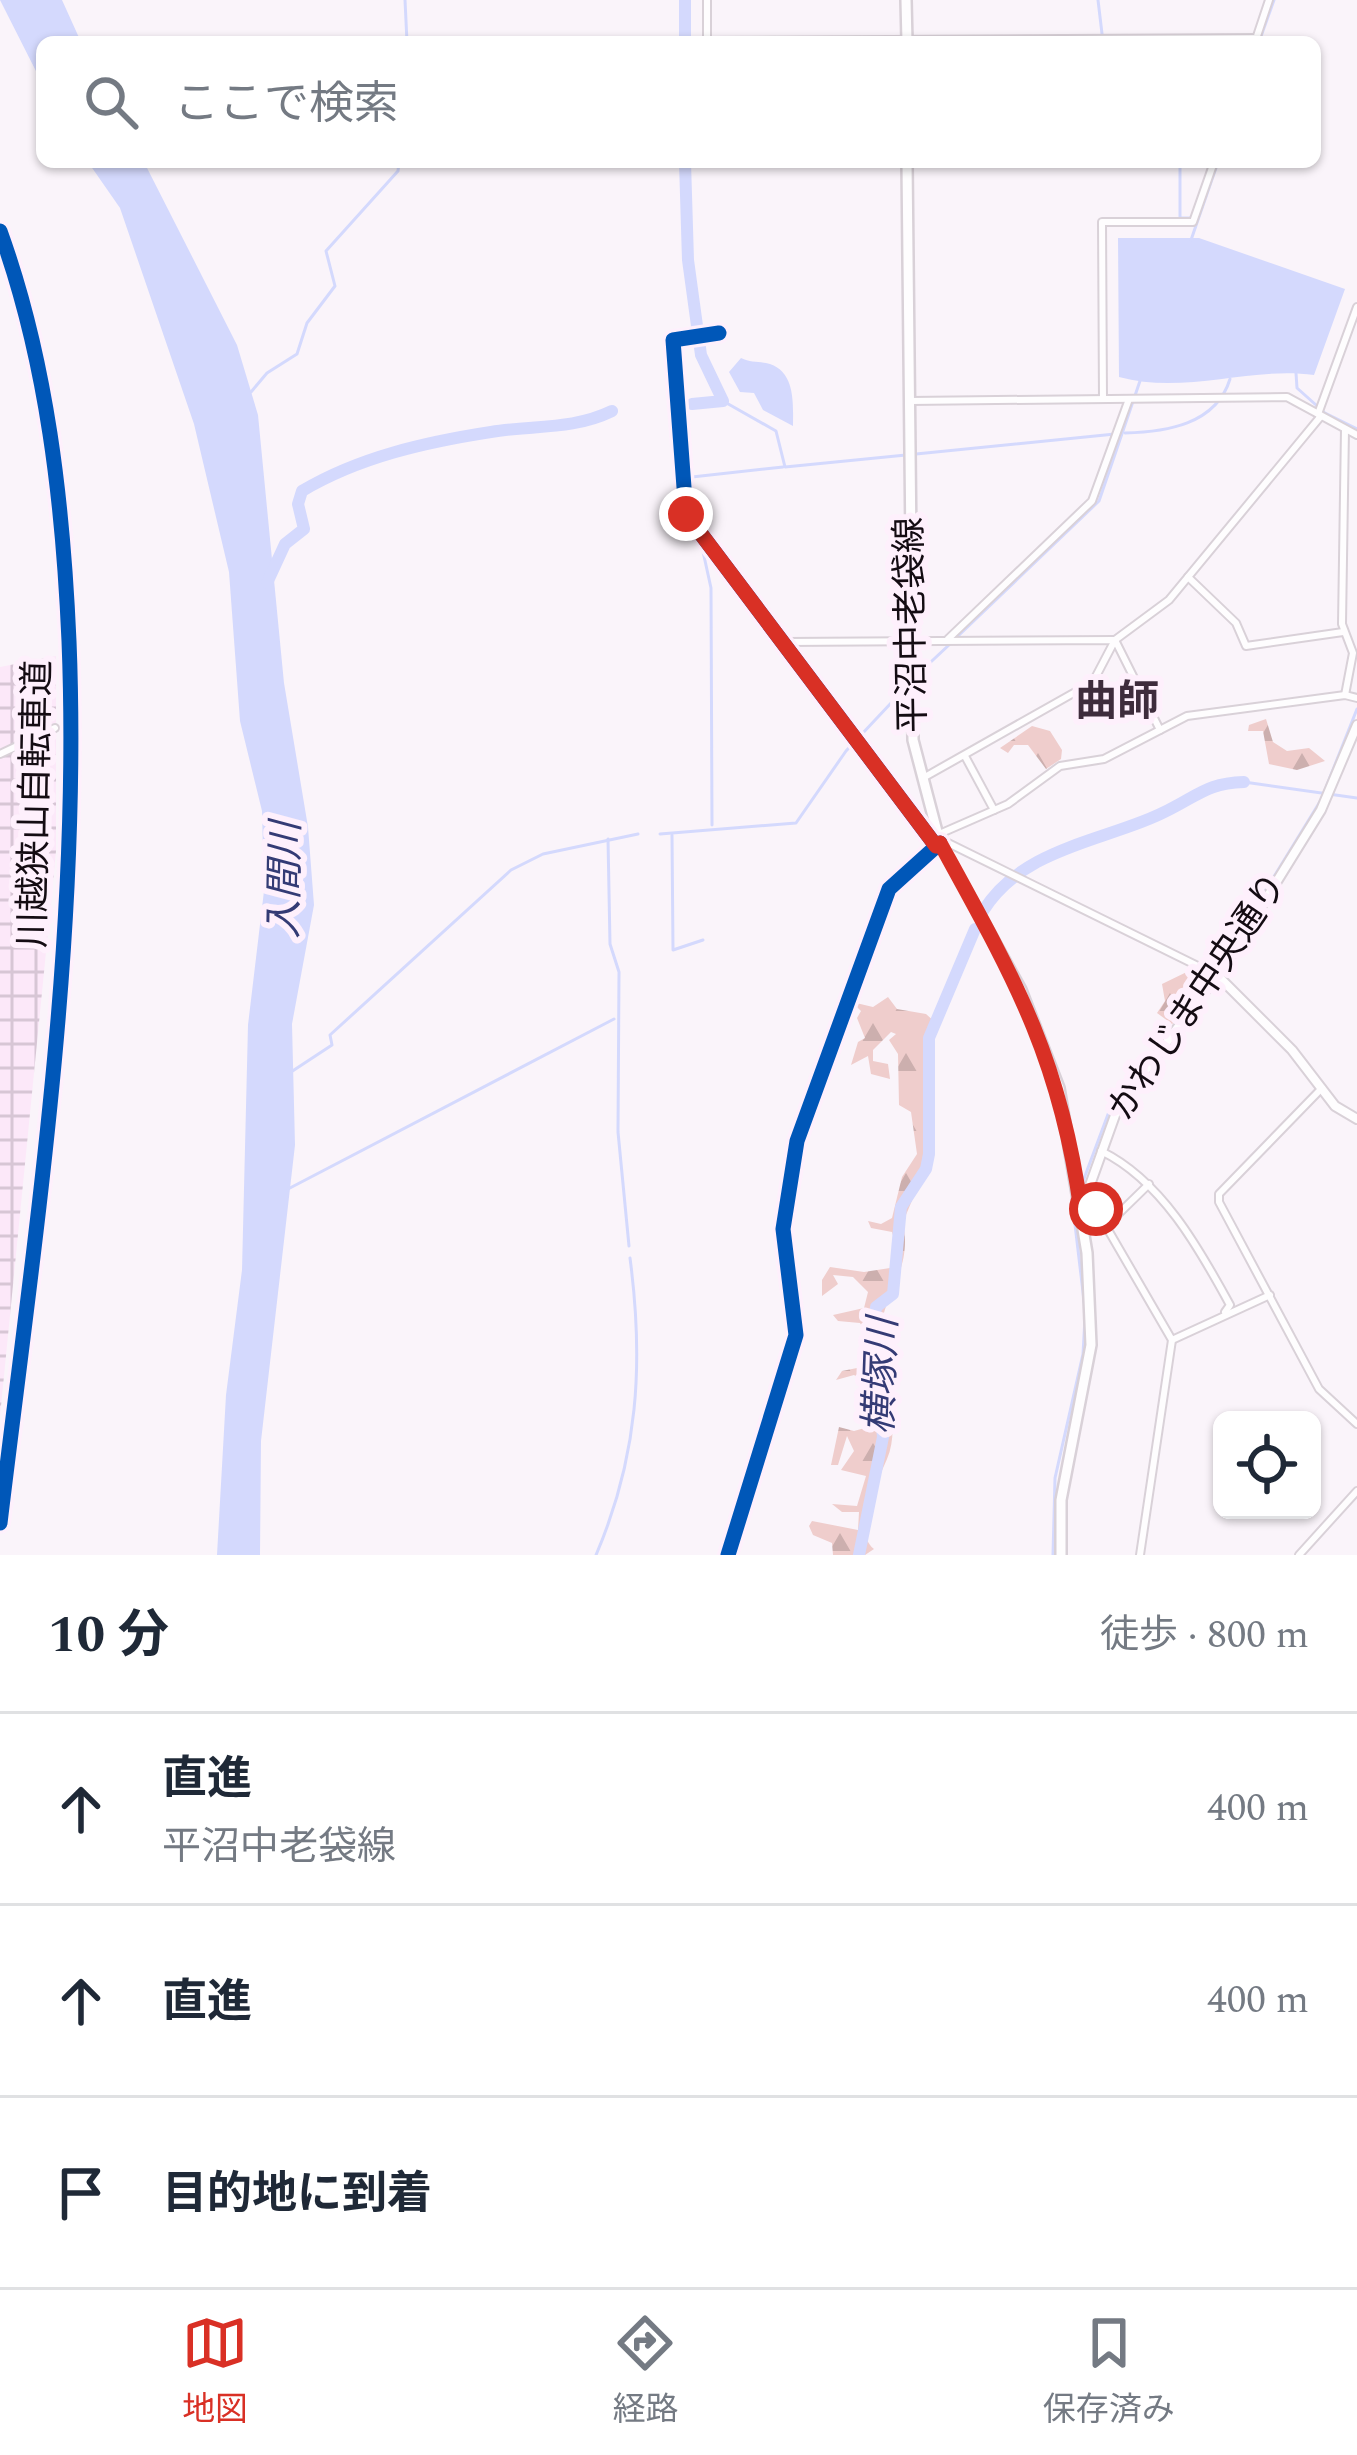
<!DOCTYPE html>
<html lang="ja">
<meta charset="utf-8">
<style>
:root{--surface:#fff;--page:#f2f2f3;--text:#1f2937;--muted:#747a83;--line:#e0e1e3;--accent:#d93025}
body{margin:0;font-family:Spectral,"Noto Sans JP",serif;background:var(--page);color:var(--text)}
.controls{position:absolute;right:36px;bottom:36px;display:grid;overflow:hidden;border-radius:18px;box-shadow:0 3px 9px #0004}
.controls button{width:108px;height:108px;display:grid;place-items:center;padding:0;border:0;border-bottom:3px solid var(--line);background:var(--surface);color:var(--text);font:60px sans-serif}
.stop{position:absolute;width:36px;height:36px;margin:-27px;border:9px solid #d93025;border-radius:50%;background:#fff}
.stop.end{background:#d93025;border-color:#fff;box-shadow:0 3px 12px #0008}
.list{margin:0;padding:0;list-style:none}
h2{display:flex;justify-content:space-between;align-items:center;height:156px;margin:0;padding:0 48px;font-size:51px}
h2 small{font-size:39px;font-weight:400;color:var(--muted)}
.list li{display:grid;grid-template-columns:78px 1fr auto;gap:36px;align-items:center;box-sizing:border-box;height:192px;padding:0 48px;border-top:3px solid var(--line)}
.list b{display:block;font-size:45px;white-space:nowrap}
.list p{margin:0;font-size:39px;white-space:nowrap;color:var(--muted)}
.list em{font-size:39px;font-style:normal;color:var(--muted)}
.icon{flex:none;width:66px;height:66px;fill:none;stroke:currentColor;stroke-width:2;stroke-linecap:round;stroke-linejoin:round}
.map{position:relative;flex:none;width:1357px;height:1555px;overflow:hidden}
.search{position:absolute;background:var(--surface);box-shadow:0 3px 9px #0004;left:36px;right:36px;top:36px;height:132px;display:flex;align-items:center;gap:30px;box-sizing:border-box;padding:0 42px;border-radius:18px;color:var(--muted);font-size:45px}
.sheet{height:732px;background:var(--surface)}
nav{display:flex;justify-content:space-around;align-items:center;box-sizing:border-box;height:168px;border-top:3px solid var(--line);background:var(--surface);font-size:33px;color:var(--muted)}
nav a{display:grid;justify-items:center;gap:6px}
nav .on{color:var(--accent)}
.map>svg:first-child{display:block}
.industrial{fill:url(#industrial-grid)}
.forest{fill:url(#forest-firs)}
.water{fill:#d4d9fd}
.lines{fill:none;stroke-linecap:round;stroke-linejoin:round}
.stream{stroke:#d4d9fd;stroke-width:3}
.river{stroke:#d4d9fd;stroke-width:12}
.minor-casing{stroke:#d9d1d8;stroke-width:10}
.tertiary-casing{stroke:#d9d1d8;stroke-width:12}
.secondary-casing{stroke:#d9d1d8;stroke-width:14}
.minor{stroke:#fefdfe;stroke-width:6}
.tertiary{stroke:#fefdfe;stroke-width:8}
.secondary{stroke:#fefdfe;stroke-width:9}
.cycleway-casing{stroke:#fef0fc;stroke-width:22}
.cycleway{stroke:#0057b8;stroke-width:15}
.route{stroke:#d93025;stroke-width:15}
.labels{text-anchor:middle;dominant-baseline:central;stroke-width:12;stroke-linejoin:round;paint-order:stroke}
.street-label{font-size:36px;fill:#140c13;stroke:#fef0fc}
.water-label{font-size:39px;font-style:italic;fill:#343b75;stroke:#fef0fc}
.quarter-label{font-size:42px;font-weight:bold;fill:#3e2c3c;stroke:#fef0fc}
</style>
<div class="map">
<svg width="1357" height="1555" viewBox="0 0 1357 1555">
<defs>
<pattern id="industrial-grid" width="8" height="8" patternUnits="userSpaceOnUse" patternTransform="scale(3)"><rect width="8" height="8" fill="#fce8f9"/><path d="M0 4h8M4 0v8" fill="none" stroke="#d7c6d5"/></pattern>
<pattern id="forest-firs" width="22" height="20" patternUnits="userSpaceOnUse" patternTransform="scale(3)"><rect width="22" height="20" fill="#efcdcc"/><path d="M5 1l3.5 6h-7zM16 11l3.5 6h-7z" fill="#ccafae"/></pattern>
</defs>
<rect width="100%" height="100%" fill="#faf4fa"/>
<polygon class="industrial" points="56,656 56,851 0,1416 0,667"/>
<g class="forest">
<polygon points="1266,719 1273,742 1287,751 1309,748 1325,761 1297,770 1269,764 1263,731 1248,731 1249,725"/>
<polygon points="1032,726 1050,731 1062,750 1061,759 1046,769 1028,745 1014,745 1008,753 1000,748"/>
<polygon points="1197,967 1210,975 1186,994 1177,994 1170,1011 1180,1018 1172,1024 1157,1013 1165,1001 1162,984"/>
<path d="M 888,997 L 897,1009 L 926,1014 L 936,1023 C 928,1052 938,1120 928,1140 L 934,1148 L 903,1222 C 913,1273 882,1292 880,1337 C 879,1375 903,1422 887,1459 C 877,1483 851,1531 874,1549 L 865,1555 L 833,1555 L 832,1543 L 813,1535 L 809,1526 L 812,1521 L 858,1530 L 859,1512 L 842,1512 L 832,1504 L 857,1506 L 866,1476 L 841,1470 L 854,1451 L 847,1436 L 838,1465 L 831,1465 L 839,1427 L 854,1431 L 872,1426 L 873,1387 L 854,1375 L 836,1380 L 842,1371 L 867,1366 L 867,1334 L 860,1323 L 838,1321 L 833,1315 L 864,1308 L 868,1292 L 853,1277 L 833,1275 L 838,1284 L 822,1296 L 822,1280 L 830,1267 L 864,1272 L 890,1268 L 896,1246 L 892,1232 L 871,1228 L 868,1221 L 881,1224 L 892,1218 L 902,1177 L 917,1154 L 911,1112 L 899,1105 L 898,1054 L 889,1040 L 896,1034 L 891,1032 L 873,1050 L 873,1061 L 888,1064 L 890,1079 L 871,1074 L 868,1056 L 851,1065 L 858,1042 L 865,1038 L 857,1018 L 861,1011 L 852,1002 L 873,1007 Z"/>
</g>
<g class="water">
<polygon points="0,0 62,0 81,42 42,42 42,83"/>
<polygon points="88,162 144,162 237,345 258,415 284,683 308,827 314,905 292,1024 295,1145 261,1441 260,1555 217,1555 226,1395 242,1270 248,1025 264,891 262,811 240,721 229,572 194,424 120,208"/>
<path d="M 1118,238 L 1199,238 L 1345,289 L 1314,375 C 1250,366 1185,395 1119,377 Z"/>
<path d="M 741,358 C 751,363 760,361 770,364 C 796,373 793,405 793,426 L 763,410 L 754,393 L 740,392 L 729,372 Z"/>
</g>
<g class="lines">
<g class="stream">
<polyline points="405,0 407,42"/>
<polyline points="1098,0 1103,42"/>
<polyline points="1259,42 1274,0"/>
<polyline points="1180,162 1180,218 1191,218"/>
<polyline points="1191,240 1218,162"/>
<polyline points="1296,373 1297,388 1325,413 1357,429"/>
<polyline points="251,392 267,373 297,354 307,323 335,286 326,251 398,171 399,162"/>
<polyline points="723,401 776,431 785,467 906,455"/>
<path d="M 1125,433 C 1165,432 1216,425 1230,379"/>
<polyline points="916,454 1115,434"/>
<polyline points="957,637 1099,501 1141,378"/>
<polyline points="918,674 950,644"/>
<polyline points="1244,782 1357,798"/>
<polyline points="712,825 711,588 702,547 683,521 693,512 692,477 783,467"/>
<polyline points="660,834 796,823 846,751 907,686"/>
<polyline points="672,835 673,950 703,940"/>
<polyline points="608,839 610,944 619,972 618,1132 629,1246"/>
<polyline points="1216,971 1321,800 1357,709"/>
<polyline points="291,1072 332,1045 330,1035 511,870 543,854 638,834"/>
<polyline points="288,1189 614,1019"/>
<polyline points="1079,1192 1110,1109 1138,1074"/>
<polyline points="1072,1199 1085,1309"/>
<path d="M 596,1555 C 638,1457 644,1364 630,1258"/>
<polyline points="1053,1555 1055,1478 1083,1354 1085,1318"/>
</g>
<g class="river">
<polyline points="685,0 685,42"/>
<polyline points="685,162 688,260 701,355 723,401 692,404"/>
<path d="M 267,583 L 285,544 L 304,529 L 298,504 L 302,491 C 359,457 426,442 491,432 C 533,425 573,430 612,411"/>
<path d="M 983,911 C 1026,843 1112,842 1176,806 C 1202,792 1212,783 1244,782"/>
<polyline points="859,1555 883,1437 873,1338 876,1307 893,1294 901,1207 926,1169 929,1154 929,1038 975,929"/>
</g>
<g class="minor-casing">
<g id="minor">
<polyline points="707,0 707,41 1257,38"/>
<polyline points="1256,39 1269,0"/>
<polyline points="719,333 673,340 686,514 936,846"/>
<polyline points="1103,399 1102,222 1193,222 1214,162"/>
<polyline points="910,401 1287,397 1357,435"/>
<polyline points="1318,414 1357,307"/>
<polyline points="1345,429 1342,624 1353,653 1345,695"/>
<polyline points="1188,577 1236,623 1246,646 1343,632"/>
<polyline points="948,639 1092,501 1129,399"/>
<polyline points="786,642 1115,640 1160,730"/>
<polyline points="0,754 55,728"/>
<polyline points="966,758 994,810"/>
<polyline points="923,778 1093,682 1115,640 1169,600 1321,416"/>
<polyline points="937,835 1008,804 1060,766 1104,759 1187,716 1345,695 1357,698"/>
<polyline points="942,840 1218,976"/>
<polyline points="1322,1088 1219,1194 1219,1202 1319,1389 1357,1424"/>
<path d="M 1101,1151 C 1161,1180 1199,1248 1230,1305 L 1225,1312"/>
<polyline points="1089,1197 1172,1340 1140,1555"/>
<polyline points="1105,1227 1149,1184"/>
<polyline points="1172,1340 1270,1295"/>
<polyline points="728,1555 796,1335 783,1229 797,1141 889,889 940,843"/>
<polyline points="1299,1555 1357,1491"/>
</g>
</g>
<g class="tertiary-casing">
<g id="tertiary">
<polyline points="1218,976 1292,1050 1335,1106 1357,1119"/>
<polyline points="1081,1210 1118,1107 1227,962 1321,810 1357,725"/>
</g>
</g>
<g class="secondary-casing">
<g id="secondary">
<polyline points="906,0 907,42"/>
<polyline points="907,162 913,740 940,843 1021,990 1059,1088 1087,1253 1091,1345 1061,1500 1061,1555"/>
</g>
</g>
<use href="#minor" class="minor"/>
<use href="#tertiary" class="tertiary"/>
<use href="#secondary" class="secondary"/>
<g class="cycleway-casing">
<g id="cycleway">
<path d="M 0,231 C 47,361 63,503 69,641 C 81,937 35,1233 0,1523"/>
<polyline points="719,333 673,340 686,514 936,846"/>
<polyline points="728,1555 796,1335 783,1229 797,1141 889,889 940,843"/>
</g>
</g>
<use href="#cycleway" class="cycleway"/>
</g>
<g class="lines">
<path class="route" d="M 686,514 L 936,846 L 940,843 C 1013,976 1060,1056 1081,1210 L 1089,1197 L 1096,1209"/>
</g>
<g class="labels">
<g class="street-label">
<text transform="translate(912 625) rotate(-91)">平沼中老袋線</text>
<text transform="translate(36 804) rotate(-89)">川越狭山自転車道</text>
<text transform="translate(1198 997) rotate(-56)">かわじま中央通り</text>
</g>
<g class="water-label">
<text transform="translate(286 880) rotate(-89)">入間川</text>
<text transform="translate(882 1376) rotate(-88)">横塚川</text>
</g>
<g class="quarter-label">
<text x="1117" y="702">曲師</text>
</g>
</g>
</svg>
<div class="controls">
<button><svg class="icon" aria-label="locate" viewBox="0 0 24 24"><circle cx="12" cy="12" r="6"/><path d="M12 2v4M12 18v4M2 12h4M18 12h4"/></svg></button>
</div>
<div class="stop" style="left:1096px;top:1209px"></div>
<div class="stop end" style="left:686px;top:514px"></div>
<div class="search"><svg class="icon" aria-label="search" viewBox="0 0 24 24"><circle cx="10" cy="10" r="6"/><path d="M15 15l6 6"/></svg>ここで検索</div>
</div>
<section class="sheet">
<h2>10 分<small>徒歩 · 800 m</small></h2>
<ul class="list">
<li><svg class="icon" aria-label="ahead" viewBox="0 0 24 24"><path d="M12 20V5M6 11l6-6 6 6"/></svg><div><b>直進</b><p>平沼中老袋線</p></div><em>400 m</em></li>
<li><svg class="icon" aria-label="ahead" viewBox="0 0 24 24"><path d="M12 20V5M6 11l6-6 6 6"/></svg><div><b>直進</b></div><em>400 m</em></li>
<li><svg class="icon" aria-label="arrive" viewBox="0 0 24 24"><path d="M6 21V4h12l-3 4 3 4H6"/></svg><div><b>目的地に到着</b></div></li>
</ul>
</section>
<nav>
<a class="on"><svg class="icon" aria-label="map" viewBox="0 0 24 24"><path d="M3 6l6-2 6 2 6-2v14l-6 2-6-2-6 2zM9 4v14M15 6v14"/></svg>地図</a>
<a><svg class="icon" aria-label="directions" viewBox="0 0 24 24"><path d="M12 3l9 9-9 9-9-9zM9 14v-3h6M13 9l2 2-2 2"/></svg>経路</a>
<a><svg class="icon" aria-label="saved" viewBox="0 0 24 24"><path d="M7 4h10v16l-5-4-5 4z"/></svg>保存済み</a>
</nav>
